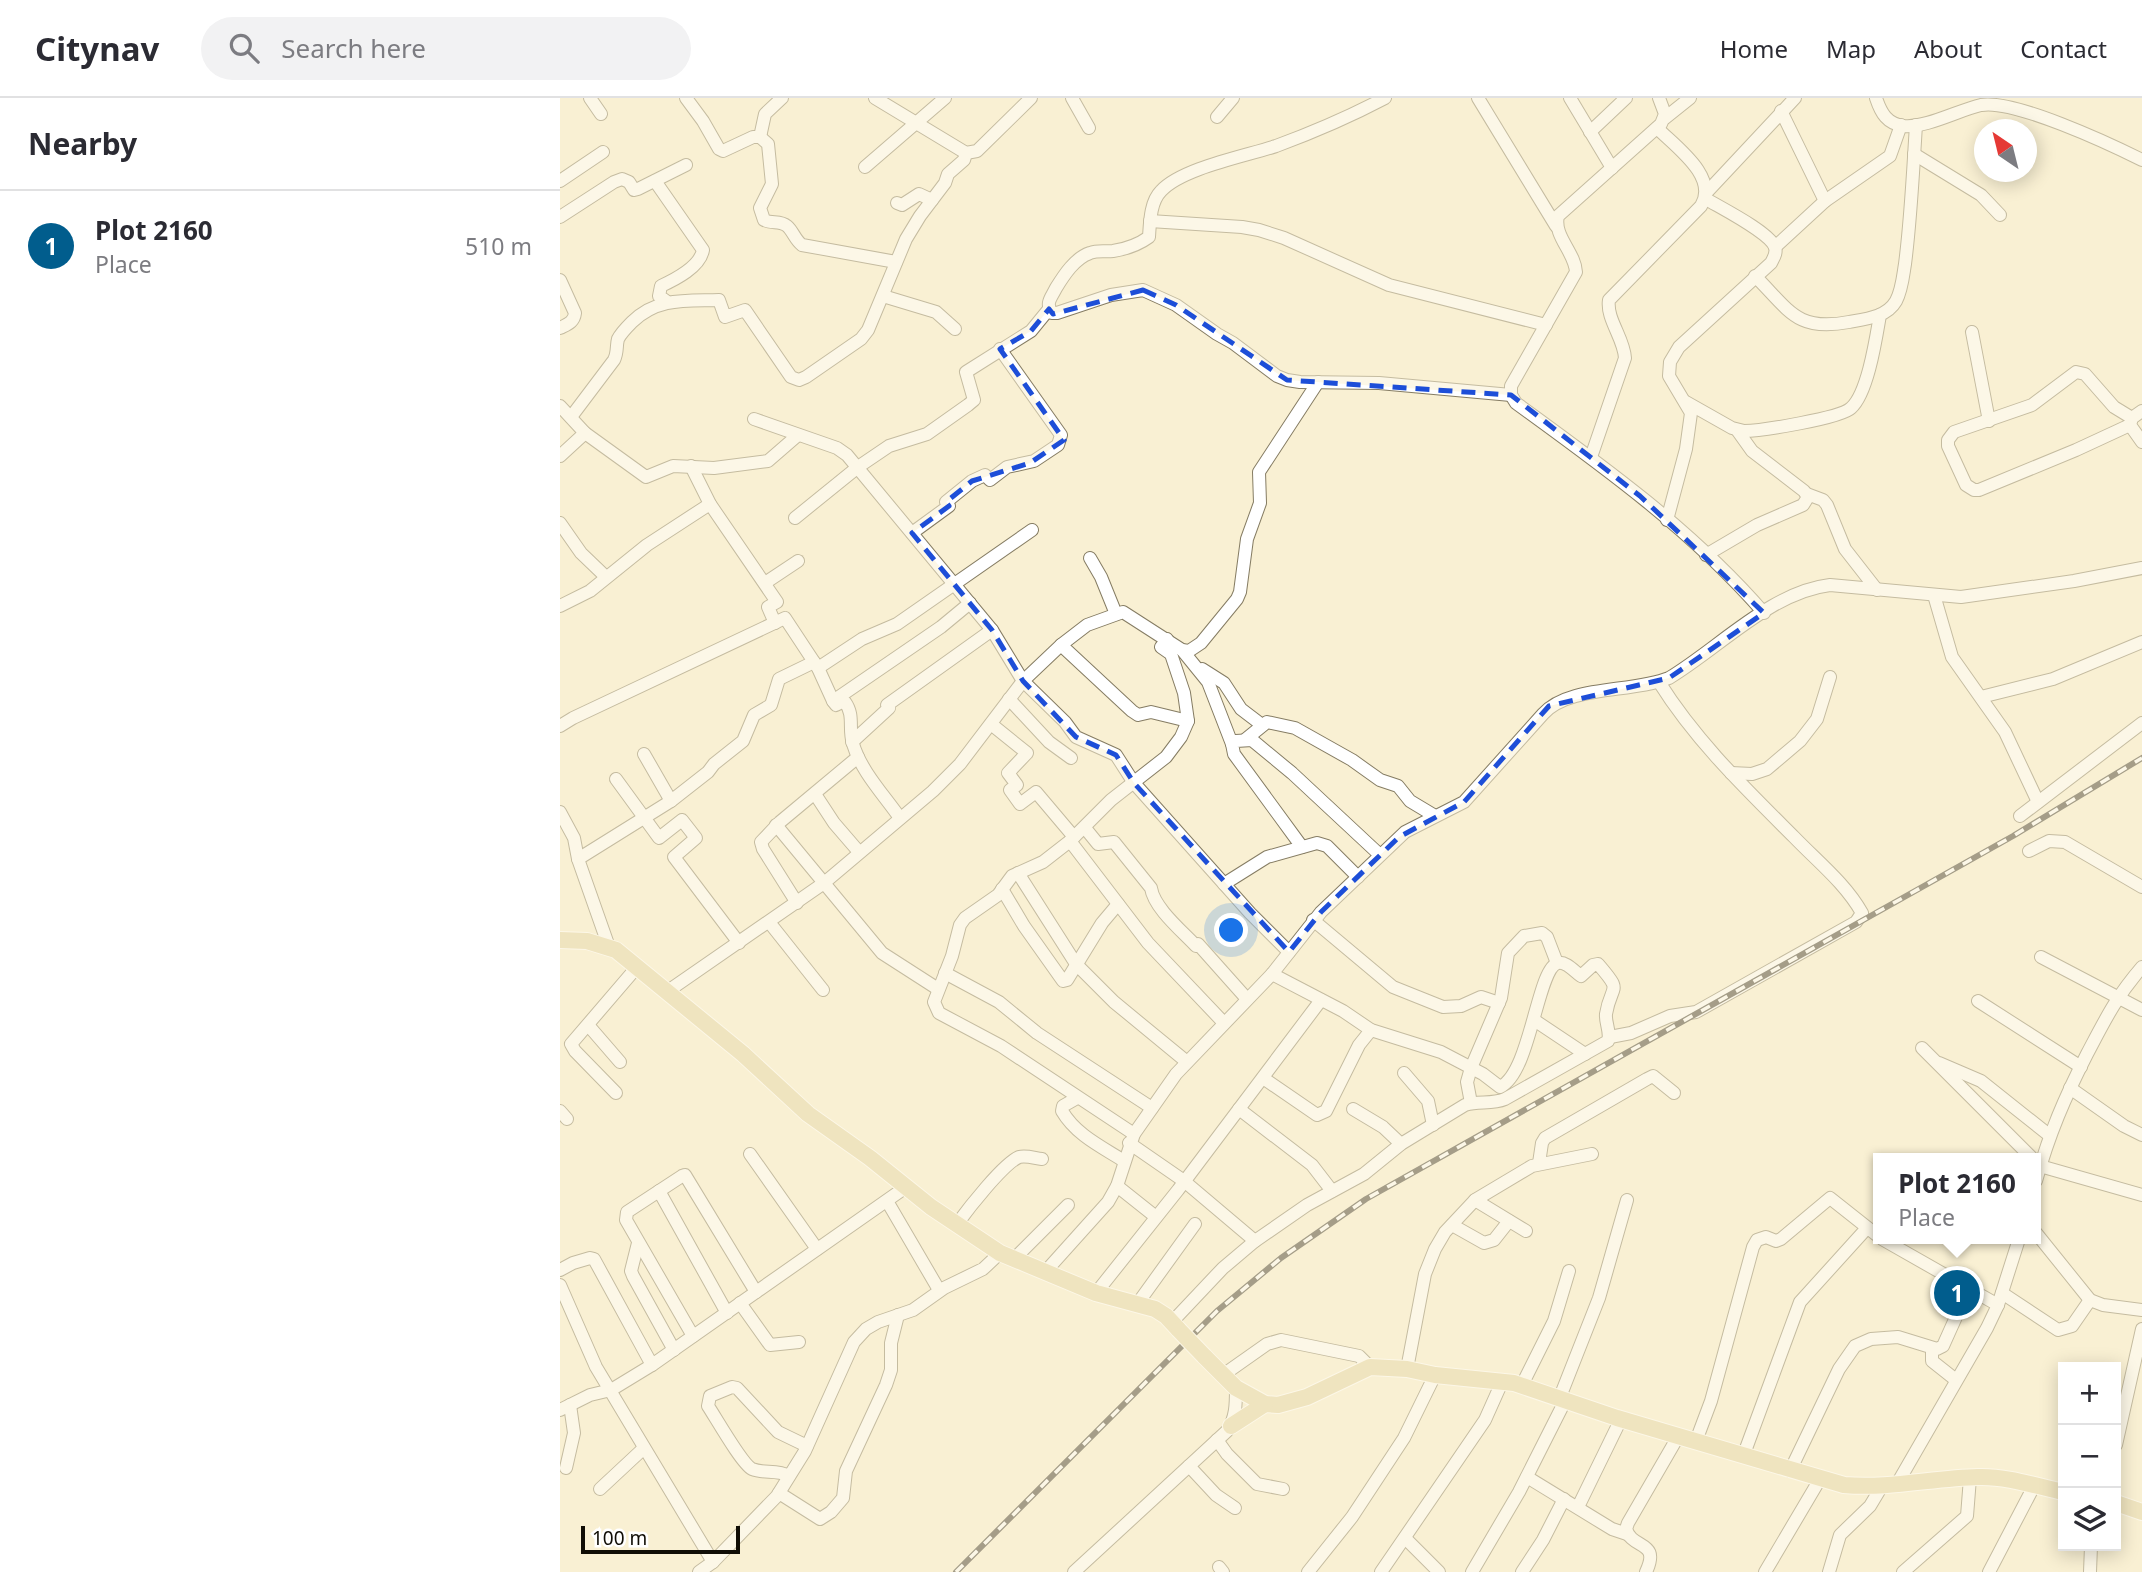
<!DOCTYPE html>
<meta charset="utf-8">
<style>
:root{--surface:#fff;--page:#f2f2f3;--text:#2b2b33;--muted:#7c7c81;--line:#e1e1e2;--accent:#015d8d}
body{margin:0;font-family:"Noto Sans",sans-serif;background:var(--page);color:var(--text)}
.controls{position:absolute;right:21px;bottom:21px;display:grid;overflow:hidden;border-radius:0px;box-shadow:0 4px 18px #0003}
.controls button{width:63px;height:63px;display:grid;place-items:center;padding:0;border:0;border-bottom:2px solid var(--line);background:var(--surface);color:var(--text);font:35px sans-serif}
.compass{position:absolute;left:1414px;top:21px;width:63px;height:63px;border-radius:50%;background:var(--surface);box-shadow:0 4px 18px #0003;rotate:325deg}
.scale{position:absolute;left:21px;bottom:18px;width:159px;box-sizing:border-box;padding-left:7px;border:4px solid #100d05;border-top:0;font-size:19px;line-height:24px;white-space:nowrap;color:#100d05;-webkit-text-stroke:5px #fff;paint-order:stroke}
.you{position:absolute;left:672px;top:833px;width:24px;height:24px;margin:-18px;border:5px solid #fff;border-radius:50%;background:#1a73e8;box-shadow:0 0 0 10px #1a73e833}
.badge{display:grid;place-items:center;width:46px;height:46px;border-radius:50%;background:var(--accent);color:#fff;font-size:23px;font-weight:700}
.pin{position:absolute;translate:-50% -50%;border:4px solid #fff;box-shadow:0 2px 7px #0006}
.popup{position:absolute;left:1313px;top:1055px;width:168px;height:91px;box-sizing:border-box;display:grid;place-content:center;border-radius:0px;background:var(--surface);filter:drop-shadow(0 2px 5px #0005);font-size:23px;white-space:nowrap;color:var(--muted)}
.popup b{font-size:26px;color:var(--text)}
.popup::after{content:'';position:absolute;left:50%;top:100%;margin-left:-14px;border:14px solid transparent;border-top-color:var(--surface)}
.list{margin:0;padding:0;list-style:none}
h2{display:flex;justify-content:space-between;align-items:center;height:91px;margin:0;padding:0 28px;font-size:30px}
h2 small{font-size:23px;font-weight:400;color:var(--muted)}
.list li{display:grid;grid-template-columns:46px 1fr auto;gap:21px;align-items:center;box-sizing:border-box;height:112px;padding:0 28px;border-top:2px solid var(--line)}
.list b{display:block;font-size:26px;white-space:nowrap}
.list p{margin:0;font-size:23px;white-space:nowrap;color:var(--muted)}
.list em{font-size:23px;font-style:normal;color:var(--muted)}
.icon{flex:none;width:38px;height:38px;fill:none;stroke:currentColor;stroke-width:2;stroke-linecap:round;stroke-linejoin:round}
.map{position:relative;flex:none;width:1582px;height:1474px;overflow:hidden}
header{display:flex;align-items:center;gap:42px;box-sizing:border-box;height:98px;padding:0 35px;background:var(--surface);border-bottom:2px solid var(--line)}
header strong{font-size:33px}
nav{display:flex;gap:38px;margin-inline-start:auto;font-size:24px}
.search{width:490px;height:63px;background:var(--page);display:flex;align-items:center;gap:18px;box-sizing:border-box;padding:0 24px;border-radius:38px;color:var(--muted);font-size:26px}
main{display:flex}
aside{flex:1;background:var(--surface)}
.map>svg:first-child{display:block}
.lines{fill:none;stroke-linecap:round;stroke-linejoin:round}
.minor-casing{stroke:#857c63;stroke-width:14}
.major-casing{stroke:#fff;stroke-width:18}
.minor{stroke:#fff;stroke-width:12}
.major{stroke:#e3d4a6;stroke-width:16}
.rail-casing{stroke:#3e392d;stroke-width:6}
.rail{stroke:#fff;stroke-width:3.5;stroke-dasharray:10;stroke-linecap:butt}
.major-bridge-casing{stroke:#fff;stroke-width:18;stroke-linecap:butt}
.major-bridge{stroke:#e3d4a6;stroke-width:16}
.marked{fill:none;stroke:#1d4ed8;stroke-width:5;stroke-dasharray:14 9;stroke-linejoin:round}
</style>
<header>
<strong>Citynav</strong>
<div class="search"><svg class="icon" aria-label="search" viewBox="0 0 24 24"><circle cx="10" cy="10" r="6"/><path d="M15 15l6 6"/></svg>Search here</div>
<nav><a>Home</a><a>Map</a><a>About</a><a>Contact</a></nav>
</header>
<main>
<aside>
<h2>Nearby<small></small></h2>
<ul class="list">
<li><span class="badge">1</span><div><b>Plot 2160</b><p>Place</p></div><em>510 m</em></li>
</ul>
</aside>
<div class="map">
<svg width="1582" height="1474" viewBox="0 0 1582 1474">
<rect width="100%" height="100%" fill="#f9f0d3"/>
<g class="lines">
<g class="minor-casing">
<g id="minor">
<polyline points="30,0 41,16"/>
<path d="M 126,0 L 143,23 L 159,51 L 163,53 L 193,39 L 200,39 L 208,46 L 212,86 L 200,110 L 204,122 C 212,126 220,122 227,128 C 233,133 235,142 242,147 L 336,164"/>
<polyline points="315,0 406,55 417,53 471,0"/>
<polyline points="512,0 529,30"/>
<path d="M 825,0 C 789,19 754,34 716,48 C 686,58 622,70 601,93 C 590,104 590,125 589,139 C 578,147 566,151 553,153 C 545,154 538,152 530,155 C 515,160 504,177 496,190 C 491,200 485,205 492,215 L 497,215 L 551,197 L 583,192 L 616,207 L 657,236 L 673,245 L 717,278 L 727,282 L 740,284 L 819,285 L 951,297"/>
<polyline points="918,0 996,128"/>
<polyline points="1010,0 1052,70"/>
<path d="M 1099,0 L 1105,16 L 1101,26 L 998,118 C 993,138 1015,154 1016,174 L 951,288 L 951,297 L 956,305 C 1043,368 1133,433 1204,515"/>
<path d="M 1316,0 C 1321,15 1327,26 1344,28 C 1366,30 1399,12 1421,7 C 1454,1 1550,46 1582,62"/>
<polyline points="1221,13 1265,103"/>
<polyline points="657,19 673,0"/>
<polyline points="1105,20 1130,0"/>
<polyline points="1030,34 1066,0"/>
<polyline points="200,39 205,16 222,0"/>
<polyline points="1354,56 1421,97 1440,117"/>
<polyline points="305,69 385,0"/>
<polyline points="0,83 43,54"/>
<path d="M 95,83 L 143,152 C 140,169 116,181 101,188 L 99,198 L 106,203"/>
<polyline points="1147,94 1235,0"/>
<polyline points="337,105 342,107 359,96 372,102"/>
<polyline points="0,119 54,84 62,81 69,84 74,92 78,91 126,67"/>
<polyline points="590,123 682,129 699,132 724,140 829,187 986,227"/>
<polyline points="1215,149 1265,103 1330,58 1341,27"/>
<path d="M 1195,178 C 1230,213 1237,234 1289,224 C 1306,221 1327,219 1336,203 C 1342,192 1343,178 1345,166 C 1351,120 1353,73 1356,27"/>
<path d="M 0,182 L 15,215 C 14,224 8,226 0,230"/>
<polyline points="323,198 376,214 395,231"/>
<polyline points="1412,234 1429,323"/>
<path d="M 1126,304 L 1172,330 L 1184,333 C 1201,333 1281,320 1291,310 C 1308,295 1316,240 1320,217"/>
<polyline points="0,308 25,335 86,379 113,368 154,370 208,363 238,337"/>
<polyline points="1582,313 1572,320 1570,327 1582,344"/>
<path d="M 11,319 L 54,262 C 58,254 56,248 58,241 C 61,235 68,228 72,224 C 98,199 126,203 159,202 L 165,219 L 185,212 L 231,279 L 239,282 L 246,279 L 301,241 L 308,232 L 346,141 L 360,118 L 385,85 L 388,76 L 404,62 L 406,55"/>
<polyline points="194,321 277,350 287,357 432,532 463,583 505,624 516,639 556,657 574,685 690,815 729,854"/>
<polyline points="1570,327 1516,352 1419,392 1414,392 1406,387 1388,348 1388,342 1394,334 1472,307 1516,274 1525,276 1554,309 1572,320"/>
<polyline points="0,358 25,335"/>
<path d="M 1031,359 L 1065,260 C 1064,240 1046,221 1049,202 L 1141,108 C 1159,79 1116,49 1097,30"/>
<polyline points="131,368 150,406 217,504 208,509 215,525"/>
<polyline points="1247,396 1263,402 1267,407 1285,451 1317,492"/>
<polyline points="235,420 298,369 329,348 367,336 408,307 414,302 406,274 471,233 489,211"/>
<path d="M 1107,422 L 1126,351 L 1131,315 L 1109,278 L 1110,264 L 1119,249 L 1211,165 C 1214,159 1217,155 1215,149 C 1209,134 1161,110 1146,101"/>
<polyline points="0,425 21,455 46,479"/>
<polyline points="352,435 389,408 386,404 412,383 425,377 430,382 447,369 474,363 498,347 501,337 440,251"/>
<polyline points="1146,457 1197,427 1243,407 1248,399 1244,393 1192,353 1177,332"/>
<polyline points="530,460 541,479 556,516"/>
<polyline points="205,485 238,463"/>
<polyline points="1374,497 1392,559 1445,634 1478,704"/>
<polyline points="0,508 30,493 87,447 150,406"/>
<polyline points="501,547 572,613 578,617 591,614 628,623"/>
<polyline points="622,552 648,584 672,646"/>
<polyline points="258,570 302,541 337,526 472,432"/>
<polyline points="642,571 664,585 681,611 702,627"/>
<polyline points="1421,599 1493,581 1582,544"/>
<polyline points="449,601 489,644 511,660"/>
<polyline points="273,603 381,529 410,505"/>
<polyline points="431,626 467,655 448,675 457,687 450,692 460,706 476,694 514,739"/>
<path d="M 0,628 L 13,620 L 225,520 L 258,570 L 273,603 L 276,607 L 282,604 L 285,604 C 295,618 288,630 293,646 C 301,673 324,697 340,720"/>
<polyline points="686,641 707,624 735,630 792,662 820,682 838,688 850,703 875,718"/>
<polyline points="292,644 329,610 327,607 432,532"/>
<polyline points="84,656 111,703"/>
<polyline points="1171,675 1192,676 1207,671 1240,643 1257,621 1270,579"/>
<polyline points="56,681 99,740 122,722 136,740 114,759 179,845"/>
<polyline points="255,696 274,725 299,754"/>
<polyline points="0,714 14,740 18,761 49,849"/>
<polyline points="1460,718 1582,625"/>
<polyline points="216,727 322,855 378,891"/>
<path d="M 525,730 L 538,746 L 554,744 L 591,790 C 594,810 622,833 636,848 L 638,846 L 687,901"/>
<polyline points="510,743 588,845 664,925"/>
<polyline points="742,749 674,656 672,646 676,643 692,642 732,675 820,757"/>
<polyline points="1469,753 1489,743 1505,744 1582,789"/>
<polyline points="18,761 111,703 148,674 154,666 183,643 194,617 211,607 219,581 254,564"/>
<polyline points="458,775 516,866 554,904 627,964"/>
<polyline points="664,786 707,759 757,745 767,748 798,779"/>
<polyline points="442,791 464,828 503,883 507,882 542,825 558,806"/>
<polyline points="237,805 203,751 201,744 220,724 298,659"/>
<polyline points="753,822 833,889 883,909 901,908 921,899 939,905"/>
<polyline points="209,824 263,892"/>
<polyline points="1481,859 1582,912"/>
<polyline points="385,875 439,904 477,935 592,1010"/>
<polyline points="108,893 264,785 373,693 400,666 463,583 501,547 527,527 563,514 622,552 629,553 641,545 677,501 680,494 687,441 700,405 699,374 758,284"/>
<polyline points="1418,903 1521,969"/>
<polyline points="974,922 1025,956"/>
<polyline points="28,927 60,964"/>
<path d="M 1050,939 L 1071,935 L 1110,918 L 1136,914 L 1296,824 L 1302,815 C 1285,785 1257,763 1234,739 C 1185,690 1136,643 1099,584"/>
<polyline points="1362,950 1472,1060"/>
<polyline points="1379,965 1421,983 1489,1037"/>
<polyline points="844,975 868,1003 873,1027"/>
<polyline points="703,980 757,1017 766,1013 799,947 811,932"/>
<polyline points="1510,990 1564,1028 1582,1037"/>
<polyline points="56,995 15,953 11,946 77,869"/>
<path d="M 517,1000 L 503,1008 L 502,1013 C 516,1037 542,1049 564,1063"/>
<polyline points="911,1005 907,984 911,970 941,900 948,855 964,838 982,835 987,839 997,865"/>
<polyline points="679,1011 752,1067 772,1093"/>
<polyline points="793,1011 823,1029 841,1046"/>
<polyline points="0,1013 7,1021"/>
<polyline points="574,1036 441,948 379,915 374,904 392,858 400,827 405,820 438,797 452,778 483,764 510,743 551,702 606,659 621,639 628,623 624,595 611,556 601,549 607,541"/>
<polyline points="569,1045 624,1083 695,1143"/>
<polyline points="190,1056 257,1151"/>
<polyline points="1476,1064 1480,1068 1582,1097"/>
<polyline points="979,1065 982,1045 985,1040 1087,981 1093,978 1114,995"/>
<path d="M 1476,1083 C 1489,1036 1505,999 1527,956 C 1545,922 1556,899 1582,869"/>
<polyline points="557,1088 596,1119"/>
<polyline points="99,1093 167,1215"/>
<polyline points="915,1102 966,1133"/>
<polyline points="327,1103 379,1192"/>
<path d="M 397,1126 C 408,1111 443,1066 459,1059 C 466,1057 474,1060 482,1061"/>
<polyline points="892,1127 924,1145 934,1142 949,1123"/>
<polyline points="1476,1135 1530,1202 1543,1207 1582,1212"/>
<polyline points="1322,1141 1438,1207"/>
<polyline points="78,1145 71,1173 73,1178 114,1252"/>
<polyline points="454,1161 508,1107"/>
<polyline points="0,1172 13,1165 30,1160 34,1161 92,1267"/>
<path d="M 486,1173 L 548,1104 L 557,1088 L 574,1036 L 616,976 L 712,876 L 761,814 L 845,734 L 904,704 L 983,616 C 1009,587 1072,595 1109,580 C 1159,550 1211,494 1270,487 L 1401,499 L 1514,483 L 1582,470"/>
<polyline points="0,1187 36,1269 153,1464"/>
<polyline points="536,1195 618,1092 761,902"/>
<polyline points="1442,1195 1498,1232 1512,1228 1530,1202"/>
<polyline points="180,1205 210,1247 239,1244"/>
<polyline points="578,1205 635,1126"/>
<path d="M 612,1224 L 663,1170 L 695,1143 L 747,1107 L 804,1076 L 841,1046 L 905,1007 C 918,1002 931,1007 945,1001 L 1048,943 C 1051,934 1045,925 1046,916 C 1051,885 1064,896 1038,866 L 1033,867 L 1021,878 C 1015,874 1006,863 998,865 C 977,870 971,975 940,989 L 923,976 L 881,954 L 811,932 L 783,913 L 712,876"/>
<polyline points="133,1238 66,1122 67,1114 122,1078 125,1077 196,1194"/>
<polyline points="1372,1251 1372,1263 1396,1282"/>
<polyline points="847,1271 865,1176 875,1151 885,1134 915,1102 972,1068 1032,1056"/>
<polyline points="663,1277 707,1246 721,1242 799,1258 810,1269"/>
<polyline points="962,1287 994,1223 1009,1173"/>
<polyline points="1000,1299 1039,1200 1067,1102"/>
<polyline points="0,1312 30,1297 51,1292 92,1267 346,1089"/>
<polyline points="657,1342 667,1356 697,1386 723,1391"/>
<polyline points="1136,1343 1151,1303 1193,1149 1197,1142 1206,1139 1216,1143 1221,1141 1270,1100 1318,1138"/>
<polyline points="1556,1347 1582,1231"/>
<polyline points="1184,1356 1240,1204 1307,1130"/>
<polyline points="629,1368 656,1397 675,1410"/>
<polyline points="6,1370 14,1335 10,1307"/>
<polyline points="1230,1373 1279,1271 1295,1248 1311,1241 1338,1239 1377,1251 1383,1248 1409,1190"/>
<path d="M 229,1378 C 217,1371 204,1376 192,1371 C 182,1366 156,1320 148,1308 L 150,1298 L 172,1289 L 177,1290 L 218,1334 L 247,1348"/>
<polyline points="967,1379 1052,1431 1067,1436"/>
<polyline points="1337,1386 1427,1230 1438,1207 1459,1141"/>
<polyline points="40,1391 84,1350"/>
<polyline points="219,1395 260,1421 271,1414 283,1400 286,1373 326,1287 331,1272 331,1245 338,1217"/>
<polyline points="1018,1409 1061,1321"/>
<polyline points="845,1440 879,1474"/>
<polyline points="659,1469 663,1474"/>
<polyline points="139,1474 153,1464 217,1398 245,1353 294,1244 306,1231 318,1224 353,1212 384,1190 423,1171 440,1155"/>
<path d="M 514,1474 L 667,1333 C 676,1320 676,1306 676,1290"/>
<polyline points="748,1474 792,1419 844,1340 875,1277"/>
<polyline points="821,1474 925,1322 942,1284"/>
<polyline points="912,1474 959,1394 1006,1301"/>
<polyline points="962,1474 983,1442 1004,1401"/>
<path d="M 1086,1474 C 1101,1442 1072,1452 1066,1431 L 1068,1425 L 1119,1337"/>
<polyline points="1205,1474 1260,1381"/>
<polyline points="1269,1474 1280,1437 1310,1408 1322,1388"/>
<polyline points="1343,1474 1407,1418 1410,1380"/>
<polyline points="1429,1474 1474,1388"/>
<polyline points="1530,1474 1531,1448"/>
</g>
</g>
<g class="major-casing">
<g id="major">
<polyline points="0,842 27,843 56,852 183,956 248,1016 310,1060 371,1109 440,1155 536,1195 595,1211 606,1218 619,1232"/>
<path d="M 644,1258 L 676,1290 L 705,1306 L 718,1307 L 747,1299 L 810,1269 L 847,1271 L 875,1277 L 954,1285 L 1057,1320 L 1284,1387 C 1329,1391 1373,1380 1418,1379 C 1446,1378 1476,1388 1503,1394"/>
<polyline points="671,1328 705,1306"/>
<polyline points="1556,1405 1582,1414"/>
</g>
</g>
<use href="#minor" class="minor"/>
<use href="#major" class="major"/>
<g class="rail-casing">
<polyline id="rail" points="396,1474 657,1213 721,1160 806,1101 1453,738 1582,660"/>
</g>
<use href="#rail" class="rail"/>
<g class="major-bridge-casing">
<polyline id="major-bridge" points="619,1232 644,1258"/>
</g>
<use href="#major-bridge" class="major-bridge"/>
</g>
<path d="M0 0H1582V1474H0ZM 583,192 L 616,207 L 727,282 L 951,297 L 1080,398 L 1204,515 L 1109,580 L 989,608 L 904,704 L 839,739 L 761,814 L 729,854 L 574,685 L 556,657 L 516,639 L 463,583 L 432,532 L 352,435 L 389,408 L 386,404 L 412,383 L 470,365 L 504,342 L 440,251 L 471,233 L 489,211 L 493,216 Z" fill="#f9f0d3" fill-opacity=".55" fill-rule="evenodd"/>
<path class="marked" d="M 583,192 L 616,207 L 727,282 L 951,297 L 1080,398 L 1204,515 L 1109,580 L 989,608 L 904,704 L 839,739 L 761,814 L 729,854 L 574,685 L 556,657 L 516,639 L 463,583 L 432,532 L 352,435 L 389,408 L 386,404 L 412,383 L 470,365 L 504,342 L 440,251 L 471,233 L 489,211 L 493,216 Z"/>
</svg>
<div class="controls">
<button>+</button>
<button>−</button>
<button><svg class="icon" aria-label="layers" viewBox="0 0 24 24"><path d="M12 4l9 5-9 5-9-5zM3 14l9 5 9-5"/></svg></button>
</div>
<svg class="compass" viewBox="-18 -18 36 36"><path d="M0-13l5 13h-10z" fill="#e53935"/><path d="M0 13l5-13h-10z" fill="#7c7c81"/></svg>
<div class="scale">100 m</div>
<div class="you"></div>
<div class="pin badge" style="left:1397px;top:1195px">1</div>
<div class="popup"><b>Plot 2160</b>Place</div>
</div>
</main>
